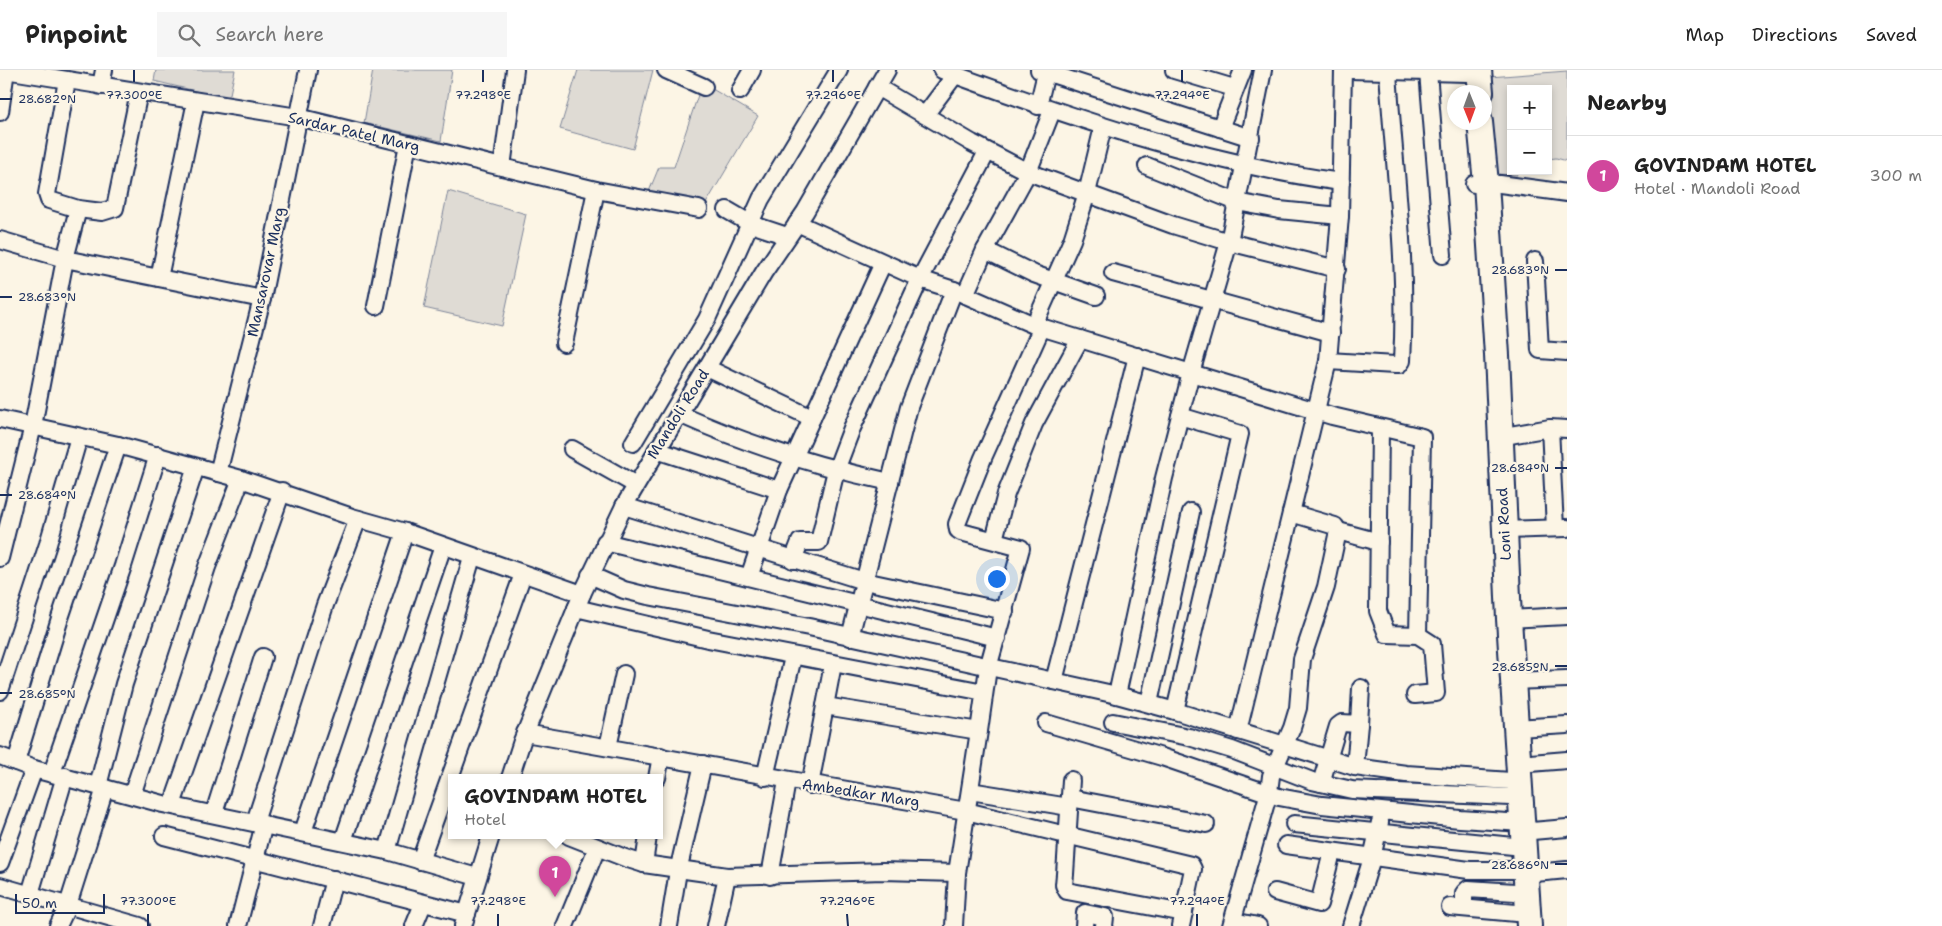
<!DOCTYPE html>
<meta charset="utf-8">
<style>
:root{--surface:#fff;--page:#f6f6f6;--text:#222;--muted:#767676;--line:#e0e0e0;--accent:#db2777}
body{margin:0;font-family:"Shantell Sans",sans-serif;background:var(--page);color:var(--text)}
.controls{position:absolute;right:15px;top:15px;display:grid;overflow:hidden;border-radius:0px;box-shadow:0 2px 8px #0003}
.controls button{width:45px;height:45px;display:grid;place-items:center;padding:0;border:0;border-bottom:1px solid var(--line);background:var(--surface);color:var(--text);font:25px sans-serif}
.compass{position:absolute;left:1447px;top:15px;width:45px;height:45px;border-radius:50%;background:var(--surface);box-shadow:0 2px 8px #0003;rotate:179deg}
.scale{position:absolute;left:15px;bottom:12px;width:90px;box-sizing:border-box;padding-left:5px;border:2px solid #1b2f5e;border-top:0;font-size:14px;line-height:18px;white-space:nowrap;color:#1b2f5e;-webkit-text-stroke:4px #fcf5e5;paint-order:stroke}
.you{position:absolute;left:996px;top:508px;width:18px;height:18px;margin:-12px;border:4px solid #fff;border-radius:50%;background:#1a73e8;box-shadow:0 0 0 8px #1a73e833}
.badge{display:grid;place-items:center;width:32px;height:32px;border-radius:50%;background:var(--accent);color:#fff;font-size:16px;font-weight:700}
.pin{position:absolute;translate:-50% -41px;filter:drop-shadow(0 1px 2px #0008)}
.pin::after{content:'';position:absolute;top:26px;width:18px;height:15px;background:inherit;clip-path:polygon(0 0,100% 0,50% 100%)}
.popup{position:absolute;left:448px;top:704px;width:215px;height:65px;box-sizing:border-box;display:grid;place-content:center;border-radius:0px;background:var(--surface);filter:drop-shadow(0 1px 4px #0005);font-size:16px;white-space:nowrap;color:var(--muted)}
.popup b{font-size:19px;color:var(--text)}
.popup::after{content:'';position:absolute;left:50%;top:100%;margin-left:-10px;border:10px solid transparent;border-top-color:var(--surface)}
.list{margin:0;padding:0;list-style:none}
h2{display:flex;justify-content:space-between;align-items:center;height:65px;margin:0;padding:0 20px;font-size:21px}
h2 small{font-size:16px;font-weight:400;color:var(--muted)}
.list li{display:grid;grid-template-columns:32px 1fr auto;gap:15px;align-items:center;box-sizing:border-box;height:80px;padding:0 20px;border-top:1px solid var(--line)}
.list b{display:block;font-size:19px;white-space:nowrap}
.list p{margin:0;font-size:16px;white-space:nowrap;color:var(--muted)}
.list em{font-size:16px;font-style:normal;color:var(--muted)}
.icon{flex:none;width:28px;height:28px;fill:none;stroke:currentColor;stroke-width:2;stroke-linecap:round;stroke-linejoin:round}
.map{position:relative;flex:none;width:1567px;height:856px;overflow:hidden}
header{display:flex;align-items:center;gap:30px;box-sizing:border-box;height:70px;padding:0 25px;background:var(--surface);border-bottom:1px solid var(--line)}
header strong{font-size:24px}
nav{display:flex;gap:28px;margin-inline-start:auto;font-size:18px}
.search{width:350px;height:45px;background:var(--page);display:flex;align-items:center;gap:12px;box-sizing:border-box;padding:0 18px;border-radius:0px;color:var(--muted);font-size:19px}
main{display:flex}
aside{flex:1;background:var(--surface)}
.map>svg:first-child{display:block}
.green{fill:#dfdbd4;stroke:#7d8599}
.lines{fill:none;stroke-linecap:round;stroke-linejoin:round}
.minor-casing{stroke:#1b2f5e;stroke-width:20}
.highway-casing{stroke:#1b2f5e;stroke-width:28}
.minor{stroke:#fcf5e5;stroke-width:16}
.highway{stroke:#fcf5e5;stroke-width:24}
.ticks{fill:none;stroke:#1b2f5e;stroke-width:2}
.labels{text-anchor:middle;dominant-baseline:central;stroke-width:4.5;stroke-linejoin:round;paint-order:stroke}
.street-label{font-size:15px;fill:#1b2f5e;stroke:#fcf5e5}
.ticks-label{font-size:12px;text-anchor:middle;fill:#1b2f5e;stroke:#fcf5e5;stroke-width:4.5;stroke-linejoin:round;paint-order:stroke}
</style>
<header>
<strong>Pinpoint</strong>
<div class="search"><svg class="icon" aria-label="search" viewBox="0 0 24 24"><circle cx="10" cy="10" r="6"/><path d="M15 15l6 6"/></svg>Search here</div>
<nav><a>Map</a><a>Directions</a><a>Saved</a></nav>
</header>
<main>
<div class="map">
<svg width="1567" height="856" viewBox="0 0 1567 856">
<rect width="100%" height="100%" fill="#fcf5e5"/>
<filter id="ink" filterUnits="userSpaceOnUse"><feTurbulence type="fractalNoise" baseFrequency=".02" numOctaves="2"/><feDisplacementMap in="SourceGraphic" scale="10" xChannelSelector="R" yChannelSelector="G"/><feConvolveMatrix kernelMatrix="1 2 1 2 8 2 1 2 1" color-interpolation-filters="sRGB"/></filter>
<g filter="url(#ink)">
<g class="green">
<polygon points="156,0 235,0 229,29 154,11"/>
<polygon points="373,0 452,0 441,71 364,53"/>
<polygon points="578,0 653,0 633,79 560,59"/>
<polygon points="1567,1 1567,91 1556,88 1548,89 1548,19 1511,19 1511,101 1516,101 1517,105 1495,104 1490,7"/>
<polygon points="702,13 758,46 704,137 648,124 659,97 674,97"/>
<polygon points="448,121 526,144 502,256 424,238"/>
</g>
<g class="lines">
<g class="minor-casing">
<g id="minor">
<polyline points="5,0 298,47 596,120 699,139"/>
<polyline points="666,0 704,17"/>
<path d="M 942,0 C 1072,48 1203,93 1341,112"/>
<polyline points="1039,0 1251,68"/>
<polyline points="1174,0 1234,18"/>
<polyline points="1349,0 1467,3 1479,1"/>
<polyline points="1428,2 1443,185"/>
<polyline points="101,16 104,0"/>
<polyline points="877,17 972,73 1028,102 1173,155 1229,172 1337,199"/>
<polyline points="740,21 752,0"/>
<polyline points="1038,36 1046,3"/>
<polyline points="1052,41 1028,102 985,180 1034,204 1096,226"/>
<polyline points="0,42 6,0"/>
<polyline points="925,45 955,5"/>
<polyline points="1220,58 1243,0"/>
<polyline points="1147,96 1237,132 1279,140 1340,146"/>
<polyline points="502,97 515,0"/>
<polyline points="1474,114 1500,114 1567,123"/>
<polyline points="78,139 102,142 115,138 139,22"/>
<polyline points="727,140 751,154 787,166"/>
<polyline points="797,153 920,209 954,220 1034,255 1332,346 1422,367 1418,565"/>
<polyline points="0,170 65,189 262,229"/>
<polyline points="1535,191 1540,280 1567,282"/>
<polyline points="1113,203 1331,263"/>
<polyline points="159,208 196,31"/>
<polyline points="965,225 985,180"/>
<polyline points="376,236 408,74"/>
<polyline points="1034,255 1072,170 1087,123 1103,57"/>
<polyline points="564,273 596,120"/>
<path d="M 1328,291 L 1395,295 L 1399,295 L 1402,291 C 1408,194 1394,98 1388,2"/>
<polyline points="707,298 812,348"/>
<path d="M 679,344 C 748,375 815,396 890,412"/>
<polyline points="0,349 118,375 241,409 352,447 405,462 582,524"/>
<polyline points="1380,358 1378,541 1387,564 1418,565 1432,574 1436,623 1415,625"/>
<polyline points="1550,358 1555,458"/>
<polyline points="1499,367 1550,358 1567,359"/>
<polyline points="633,373 707,249 761,129 839,0"/>
<polyline points="572,379 636,415"/>
<polyline points="656,380 779,420"/>
<polyline points="218,403 262,229 308,0"/>
<polyline points="624,436 864,511 1005,541"/>
<polyline points="1505,460 1567,458"/>
<polyline points="1338,461 1379,472"/>
<polyline points="994,470 1006,424 1034,354 1080,269"/>
<polyline points="605,472 997,568"/>
<polyline points="0,488 33,356 65,189 78,139 49,130 47,124 67,10"/>
<polyline points="793,490 800,472 819,472 836,400 852,358 920,209 987,82"/>
<polyline points="590,505 624,520 648,526 809,557 1117,625 1175,641 1355,697 1406,704 1511,711"/>
<polyline points="749,507 779,420 883,193"/>
<polyline points="576,538 708,569 984,622"/>
<polyline points="1509,549 1567,546"/>
<polyline points="850,567 909,337 954,220"/>
<polyline points="1054,611 1137,286"/>
<polyline points="1513,611 1567,609"/>
<polyline points="0,621 48,474 79,367"/>
<polyline points="1117,625 1164,408 1191,303 1229,172 1263,0"/>
<polyline points="1149,633 1191,442"/>
<polyline points="825,636 979,661 988,598 1021,478 961,462 958,460 957,454 983,388 1042,257"/>
<polyline points="1175,641 1240,364 1180,346"/>
<polyline points="1113,652 1189,667 1232,680 1312,711 1352,720 1510,727"/>
<polyline points="1046,653 1162,687 1279,727 1322,735 1460,749 1523,753 1532,761 1567,758"/>
<polyline points="1516,658 1567,655"/>
<polyline points="1238,661 1328,291 1340,146 1343,0"/>
<polyline points="525,663 966,741 1191,795 1193,799 1181,856"/>
<polyline points="608,677 624,604"/>
<polyline points="0,686 34,699 163,734 387,781 477,807"/>
<polyline points="16,692 60,548 118,375"/>
<polyline points="1518,694 1567,690"/>
<polyline points="1355,697 1359,654"/>
<polyline points="52,703 123,496 158,385"/>
<polyline points="765,707 793,587"/>
<polyline points="510,708 522,671 582,524 624,436 764,202 805,142 887,0"/>
<polyline points="657,708 661,686"/>
<polyline points="1071,710 1065,804 1064,815 1067,821 1184,843"/>
<polyline points="1321,713 1338,656 1342,653 1359,654 1361,618"/>
<polyline points="810,715 833,594"/>
<polyline points="98,716 124,614 196,397"/>
<polyline points="970,721 1069,737"/>
<polyline points="132,725 207,497 241,409"/>
<polyline points="1070,728 1206,754"/>
<polyline points="172,735 282,421"/>
<polyline points="214,743 263,587"/>
<polyline points="255,752 325,535 358,449"/>
<polyline points="1294,754 1513,776"/>
<polyline points="303,762 405,462"/>
<polyline points="164,766 467,844"/>
<polyline points="569,766 625,788 644,794 727,806 883,801 957,803"/>
<polyline points="343,771 443,476"/>
<polyline points="1286,775 1469,800 1514,800"/>
<polyline points="387,781 472,487"/>
<polyline points="420,791 523,504"/>
<polyline points="0,793 34,699"/>
<polyline points="644,794 648,766"/>
<polyline points="1535,803 1567,800"/>
<polyline points="770,806 787,711"/>
<polyline points="0,816 140,856"/>
<polyline points="1275,822 1319,834 1332,782"/>
<polyline points="30,824 65,706"/>
<polyline points="1450,837 1516,843"/>
<polyline points="1464,837 1464,823 1468,819 1515,822"/>
<polyline points="1233,851 1258,856"/>
<polyline points="58,856 68,835 105,718"/>
<polyline points="238,856 264,754"/>
<polyline points="322,856 334,809"/>
<polyline points="414,856 423,834"/>
<polyline points="463,856 491,766"/>
<polyline points="565,856 597,778"/>
<polyline points="669,856 678,801 703,694"/>
<polyline points="716,856 727,806"/>
<polyline points="954,856 957,803 979,661"/>
<polyline points="1084,856 1085,843 1105,847 1104,856"/>
<polyline points="1231,856 1269,722 1271,706 1292,658 1298,638 1302,589 1326,517 1338,461 1335,456 1291,443"/>
<polyline points="1351,856 1372,788 1380,752"/>
</g>
</g>
<g class="highway-casing">
<g id="highway">
<polyline points="1479,0 1481,22"/>
<polyline points="1480,52 1486,113 1497,285 1509,549 1529,856"/>
</g>
</g>
<use href="#minor" class="minor"/>
<use href="#highway" class="highway"/>
</g>
</g>
<path class="ticks" d="M 134,0 L 134,12M 483,0 L 483,12M 833,0 L 833,12M 1182,0 L 1182,12M 0,29 L 12,29M 1555,200 L 1567,200M 0,227 L 12,227M 1555,398 L 1567,398M 0,425 L 12,425M 1555,596 L 1567,596M 0,623 L 12,623M 1555,794 L 1567,794M 148,844 L 148,856M 498,844 L 498,856M 847,844 L 848,856M 1197,844 L 1197,856"/>
<g class="labels">
<g class="street-label">
<text transform="translate(354 62) rotate(13)">Sardar Patel Marg</text>
<text transform="translate(266 202) rotate(-78)">Mansarovar Marg</text>
<text transform="translate(678 344) rotate(-58)">Mandoli Road</text>
<text transform="translate(1504 454) rotate(-93)">Loni Road</text>
<text transform="translate(861 723) rotate(9)">Ambedkar Marg</text>
</g>
</g>
<g class="ticks-label">
<text x="134" y="29">77.300°E</text>
<text x="483" y="29">77.298°E</text>
<text x="833" y="29">77.296°E</text>
<text x="1182" y="29">77.294°E</text>
<text x="47" y="33">28.682°N</text>
<text x="1520" y="204">28.683°N</text>
<text x="47" y="231">28.683°N</text>
<text x="1520" y="402">28.684°N</text>
<text x="47" y="429">28.684°N</text>
<text x="1520" y="601">28.685°N</text>
<text x="47" y="628">28.685°N</text>
<text x="1520" y="799">28.686°N</text>
<text x="148" y="835">77.300°E</text>
<text x="498" y="835">77.298°E</text>
<text x="847" y="835">77.296°E</text>
<text x="1197" y="835">77.294°E</text>
</g>
</svg>
<div class="controls">
<button>+</button>
<button>−</button>
</div>
<svg class="compass" viewBox="-18 -18 36 36"><path d="M0-13l5 13h-10z" fill="#e53935"/><path d="M0 13l5-13h-10z" fill="#767676"/></svg>
<div class="scale">50 m</div>
<div class="you"></div>
<div class="pin badge" style="left:555px;top:827px;background:#d1479c">1</div>
<div class="popup"><b>GOVINDAM HOTEL</b>Hotel</div>
</div>
<aside>
<h2>Nearby<small></small></h2>
<ul class="list">
<li><span class="badge" style="background:#d1479c">1</span><div><b>GOVINDAM HOTEL</b><p>Hotel · Mandoli Road</p></div><em>300 m</em></li>
</ul>
</aside>
</main>
